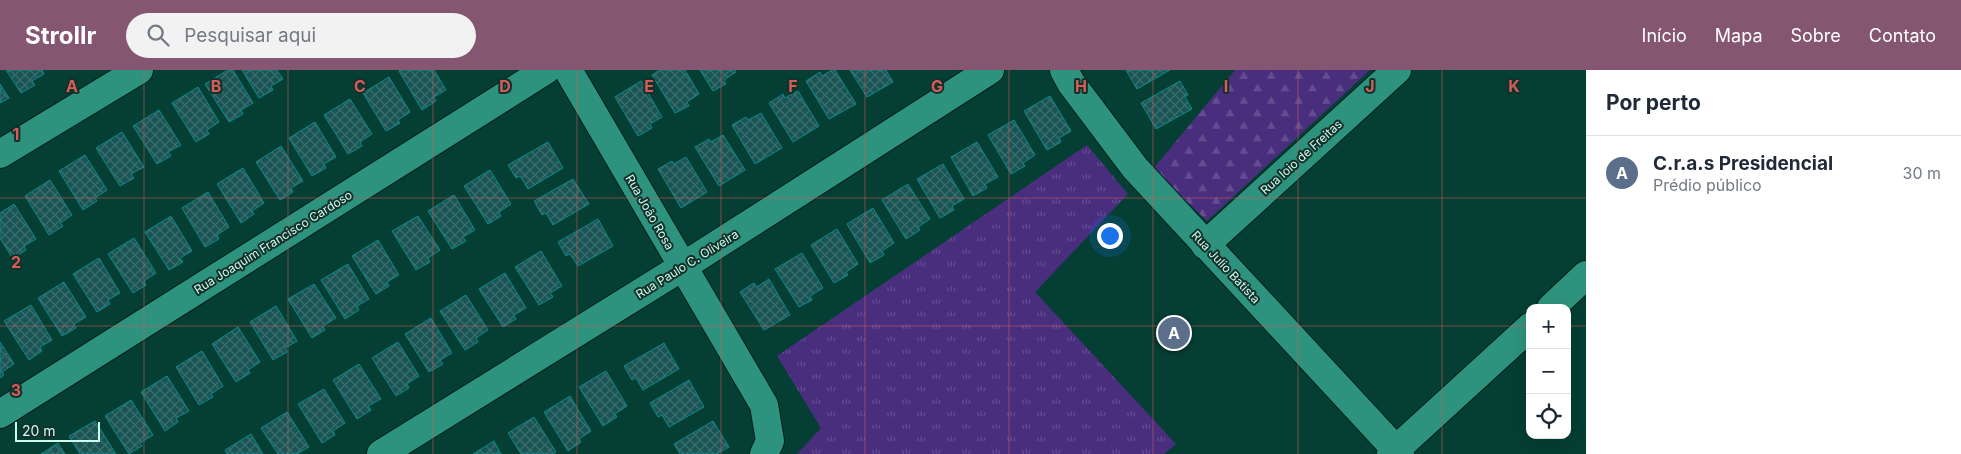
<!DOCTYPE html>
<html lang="pt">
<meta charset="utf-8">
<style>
:root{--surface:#fff;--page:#f2f2f3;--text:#1f2937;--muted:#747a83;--line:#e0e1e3;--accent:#845672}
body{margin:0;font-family:Inter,sans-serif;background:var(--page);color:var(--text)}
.controls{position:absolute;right:15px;bottom:15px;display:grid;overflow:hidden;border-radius:10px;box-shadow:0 5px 20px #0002}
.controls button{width:45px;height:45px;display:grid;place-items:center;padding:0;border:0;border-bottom:1px solid var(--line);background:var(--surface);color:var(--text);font:25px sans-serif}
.scale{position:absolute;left:15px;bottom:12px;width:85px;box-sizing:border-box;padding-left:5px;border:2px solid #cefbee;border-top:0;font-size:14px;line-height:18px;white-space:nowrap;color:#cefbee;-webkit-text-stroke:4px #12312a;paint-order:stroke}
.you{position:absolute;left:1109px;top:165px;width:18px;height:18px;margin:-12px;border:4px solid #fff;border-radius:50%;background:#1a73e8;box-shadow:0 0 0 8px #1a73e833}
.badge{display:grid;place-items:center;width:32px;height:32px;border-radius:50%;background:var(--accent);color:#fff;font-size:16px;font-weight:700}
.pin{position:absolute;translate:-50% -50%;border:2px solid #fff;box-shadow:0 1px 5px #0006}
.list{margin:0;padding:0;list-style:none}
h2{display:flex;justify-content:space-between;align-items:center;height:65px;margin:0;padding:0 20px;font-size:21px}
h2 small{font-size:16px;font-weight:400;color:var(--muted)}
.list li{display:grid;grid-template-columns:32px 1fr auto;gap:15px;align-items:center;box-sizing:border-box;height:75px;padding:0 20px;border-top:1px solid var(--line)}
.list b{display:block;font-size:19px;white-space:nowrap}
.list p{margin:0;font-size:16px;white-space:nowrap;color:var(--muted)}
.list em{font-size:16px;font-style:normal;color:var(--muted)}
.icon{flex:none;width:28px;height:28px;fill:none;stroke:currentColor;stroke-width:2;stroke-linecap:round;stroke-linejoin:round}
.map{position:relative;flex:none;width:1586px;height:384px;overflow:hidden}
header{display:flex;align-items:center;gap:30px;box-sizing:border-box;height:70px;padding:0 25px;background:var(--accent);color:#fff}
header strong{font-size:24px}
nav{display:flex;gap:28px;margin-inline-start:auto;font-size:18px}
.search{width:350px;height:45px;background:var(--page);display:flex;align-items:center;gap:12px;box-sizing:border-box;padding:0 18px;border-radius:28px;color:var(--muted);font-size:19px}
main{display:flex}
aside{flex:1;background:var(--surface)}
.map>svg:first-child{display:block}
.grass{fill:url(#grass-tufts)}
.forest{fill:url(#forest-firs)}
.building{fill:url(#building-cross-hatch);stroke:#078b8c}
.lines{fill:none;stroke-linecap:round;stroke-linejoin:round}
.minor-casing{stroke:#03221b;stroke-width:30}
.minor{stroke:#2e937e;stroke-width:28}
.grid{fill:none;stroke:#d45d5a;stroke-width:1;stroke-opacity:0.55}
.labels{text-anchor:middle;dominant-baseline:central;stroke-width:4;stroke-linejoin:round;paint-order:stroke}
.street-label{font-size:12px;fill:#cefbee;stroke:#12312a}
.grid-label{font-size:16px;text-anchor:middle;font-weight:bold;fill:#d45d5a;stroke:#12312a;stroke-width:4;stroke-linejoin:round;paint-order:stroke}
</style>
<header>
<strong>Strollr</strong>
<div class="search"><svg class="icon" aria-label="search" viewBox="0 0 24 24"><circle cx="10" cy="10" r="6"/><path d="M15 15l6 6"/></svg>Pesquisar aqui</div>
<nav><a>Início</a><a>Mapa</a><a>Sobre</a><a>Contato</a></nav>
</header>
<main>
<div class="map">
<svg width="1586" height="384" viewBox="0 0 1586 384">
<defs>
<pattern id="grass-tufts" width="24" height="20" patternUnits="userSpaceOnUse" patternTransform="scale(1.25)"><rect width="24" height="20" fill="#4a2e7e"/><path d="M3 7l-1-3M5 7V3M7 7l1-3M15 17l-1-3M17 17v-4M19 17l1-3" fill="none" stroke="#634d91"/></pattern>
<pattern id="forest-firs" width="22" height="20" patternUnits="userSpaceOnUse" patternTransform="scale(1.25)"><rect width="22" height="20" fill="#4a2e7e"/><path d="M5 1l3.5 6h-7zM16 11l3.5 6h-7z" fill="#634d91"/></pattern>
<pattern id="building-cross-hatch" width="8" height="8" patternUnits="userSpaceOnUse" patternTransform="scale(1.25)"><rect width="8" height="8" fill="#1a5454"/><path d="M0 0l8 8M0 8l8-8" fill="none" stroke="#3a6e6d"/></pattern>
</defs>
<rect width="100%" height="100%" fill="#053e33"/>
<polygon class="grass" points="1087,75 1128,124 1035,222 1176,374 1164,384 797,384 821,358 777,286"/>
<polygon class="forest" points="1235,0 1370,0 1207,151 1153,99"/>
<g class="building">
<polygon points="6,0 42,0 44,4 32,11 35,15 21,23"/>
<polygon points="228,0 233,0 253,33 241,40 243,44 229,52 205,14"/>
<polygon points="242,0 277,0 283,9 271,16 273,20 259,28"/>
<polygon points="400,0 434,0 446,20 434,27 436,31 422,40 399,1"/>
<polygon points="660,0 685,0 699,24 687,32 689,36 675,43 652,5"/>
<polygon points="700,0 735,0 736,2 724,10 726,14 713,21"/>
<polygon points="832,0 835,0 856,34 829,49 806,11 820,2 822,6"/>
<polygon points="850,0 886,0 893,12 867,27"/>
<polygon points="1126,0 1170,0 1137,19"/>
<polygon points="389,7 410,42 398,50 400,53 386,61 363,23"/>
<polygon points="641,11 662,47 650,54 652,58 638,66 615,27"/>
<polygon points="1180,11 1188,25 1185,27 1192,39 1156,59 1141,33"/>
<polygon points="0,14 9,28 0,33"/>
<polygon points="198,17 219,52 207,60 209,64 196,72 172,33"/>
<polygon points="798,21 819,56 793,72 769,33 783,24 785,28"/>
<polygon points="1050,26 1071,61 1059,68 1061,72 1047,80 1024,41"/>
<polygon points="350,29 372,64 360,72 362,76 348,84 324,45"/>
<polygon points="159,40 181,75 168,82 171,86 157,94 133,56"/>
<polygon points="761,43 782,78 755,94 732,55 746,47 748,50"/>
<polygon points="1014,50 1035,85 1023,93 1025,96 1011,104 988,65"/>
<polygon points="315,52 336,87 324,94 326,98 312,106 289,68"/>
<polygon points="122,62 144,97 131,104 134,108 120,116 96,78"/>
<polygon points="723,65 745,100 719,116 695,77 709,69 711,72"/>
<polygon points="548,72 563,98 528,119 520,106 516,108 508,95"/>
<polygon points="977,72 998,107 985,114 987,118 973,126 951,87"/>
<polygon points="281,76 303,111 291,118 293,122 280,130 256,92"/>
<polygon points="85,85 107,120 95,128 97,131 83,140 59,101"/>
<polygon points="686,87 707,122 681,138 658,99 672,91 674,94"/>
<polygon points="943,94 964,129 952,136 954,140 940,148 917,109"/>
<polygon points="243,98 264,133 252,141 254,144 241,153 217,114"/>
<polygon points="490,100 511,134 499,142 501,146 488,154 464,116"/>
<polygon points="573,109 589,134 553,155 546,143 542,145 534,131"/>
<polygon points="50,110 72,145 60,153 63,156 49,165 25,126"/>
<polygon points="908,114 930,149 918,157 920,160 906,169 882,130"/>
<polygon points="208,122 229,157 217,165 219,169 205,177 182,138"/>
<polygon points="454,125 475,160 463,167 466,171 452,179 428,141"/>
<polygon points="14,134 36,169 24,176 26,180 13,189 0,168 0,143"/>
<polygon points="873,138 894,173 882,181 884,185 870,193 847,154"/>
<polygon points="171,146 192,181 180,188 183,192 169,200 145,162"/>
<polygon points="418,146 440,180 428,188 430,192 416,200 392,161"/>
<polygon points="598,149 613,176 578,196 570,184 566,186 558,172"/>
<polygon points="837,159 858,194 846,202 848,205 834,213 811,175"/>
<polygon points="134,168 156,203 144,211 146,215 133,223 108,184"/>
<polygon points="378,170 399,205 387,212 389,216 376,224 352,186"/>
<polygon points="541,181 562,216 550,223 553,227 539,235 515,197"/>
<polygon points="802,183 823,218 810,226 812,230 799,237 775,199"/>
<polygon points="99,188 120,223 108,230 110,234 97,242 73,204"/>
<polygon points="348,194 369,229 357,236 359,240 345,249 321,210"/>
<polygon points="505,203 526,238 514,245 516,249 503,257 479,219"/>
<polygon points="769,209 790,245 764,260 740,222 754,213 757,217"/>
<polygon points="64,212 86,247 74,254 76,258 62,266 38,228"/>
<polygon points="314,214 336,248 323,256 325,260 312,268 288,229"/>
<polygon points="466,225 488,260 476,268 478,272 465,280 440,241"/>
<polygon points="31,235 52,270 40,277 42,281 29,290 4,251"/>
<polygon points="276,236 297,271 285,278 287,282 273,290 250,252"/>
<polygon points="431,248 452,283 440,290 443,294 429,302 405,264"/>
<polygon points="238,257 260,292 248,300 250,303 236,312 212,274"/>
<polygon points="0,272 14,294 2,302 4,305 0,308"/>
<polygon points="398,272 419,306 407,314 409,318 396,326 372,288"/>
<polygon points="664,273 679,299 643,320 636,308 632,310 624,296"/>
<polygon points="202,281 223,316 211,324 213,327 199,335 176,297"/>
<polygon points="359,294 381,329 368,336 371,340 357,349 333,310"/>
<polygon points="606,301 627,336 615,344 617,347 603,356 579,317"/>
<polygon points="167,306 189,341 176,348 178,352 165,361 141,322"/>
<polygon points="689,310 704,337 669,357 662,345 658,347 650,333"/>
<polygon points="324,319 345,353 333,361 335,365 322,373 298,334"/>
<polygon points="570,326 591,361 579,369 581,372 568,381 544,342"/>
<polygon points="131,330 153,365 140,373 142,376 129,384 105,346"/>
<polygon points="287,342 309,377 297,384 278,384 261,358"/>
<polygon points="534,347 556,382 553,384 521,384 508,363"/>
<polygon points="95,351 116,384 80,384 69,366"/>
<polygon points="713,351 729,377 717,384 680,384 674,374"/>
<polygon points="251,364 263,384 227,384 225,380"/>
<polygon points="494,371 501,384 473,384"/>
<polygon points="58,373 65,384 41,384"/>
</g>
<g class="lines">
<g class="minor-casing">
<g id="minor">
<polyline points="568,0 764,335 770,371 764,384"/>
<polyline points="1064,0 1071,13 1135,98 1400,384"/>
<polyline points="0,84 139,0"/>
<polyline points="1205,175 1397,0"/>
<polyline points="1551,238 1586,205"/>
<polyline points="0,344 546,0"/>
<polyline points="381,384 682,197 990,0"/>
<polyline points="1391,384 1530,257"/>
</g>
</g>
<use href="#minor" class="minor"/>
</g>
<path class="grid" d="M 144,0 L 144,384M 288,0 L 288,384M 433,0 L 433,384M 577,0 L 577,384M 721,0 L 721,384M 865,0 L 865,384M 1009,0 L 1009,384M 1153,0 L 1153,384M 1298,0 L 1298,384M 1442,0 L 1442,384M 0,128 L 1586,128M 0,256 L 1530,256M 1567,256 L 1586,256"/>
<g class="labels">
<g class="street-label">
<text transform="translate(1301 87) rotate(-42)">Rua Ioio de Freitas</text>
<text transform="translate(650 142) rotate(60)">Rua João Rosa</text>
<text transform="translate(273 172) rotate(-32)">Rua Joaquim Francisco Cardoso</text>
<text transform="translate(687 194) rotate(-32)">Rua Paulo C. Oliveira</text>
<text transform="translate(1226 197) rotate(47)">Rua Julio Batista</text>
</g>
</g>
<g class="grid-label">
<text x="72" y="22">A</text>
<text x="216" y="22">B</text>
<text x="360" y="22">C</text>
<text x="505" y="22">D</text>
<text x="649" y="22">E</text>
<text x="793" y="22">F</text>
<text x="937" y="22">G</text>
<text x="1081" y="22">H</text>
<text x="1226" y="22">I</text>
<text x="1370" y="22">J</text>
<text x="1514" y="22">K</text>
<text x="16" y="70">1</text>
<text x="16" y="198">2</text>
<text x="16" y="326">3</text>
</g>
</svg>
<div class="controls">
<button>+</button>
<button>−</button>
<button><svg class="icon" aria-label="locate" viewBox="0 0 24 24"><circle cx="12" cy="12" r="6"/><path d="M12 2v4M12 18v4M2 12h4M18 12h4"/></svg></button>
</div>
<div class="scale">20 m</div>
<div class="you"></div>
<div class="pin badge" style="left:1174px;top:263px;background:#5c6f8a">A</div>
</div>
<aside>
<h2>Por perto<small></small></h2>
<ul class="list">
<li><span class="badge" style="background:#5c6f8a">A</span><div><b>C.r.a.s Presidencial</b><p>Prédio público</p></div><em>30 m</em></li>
</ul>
</aside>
</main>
